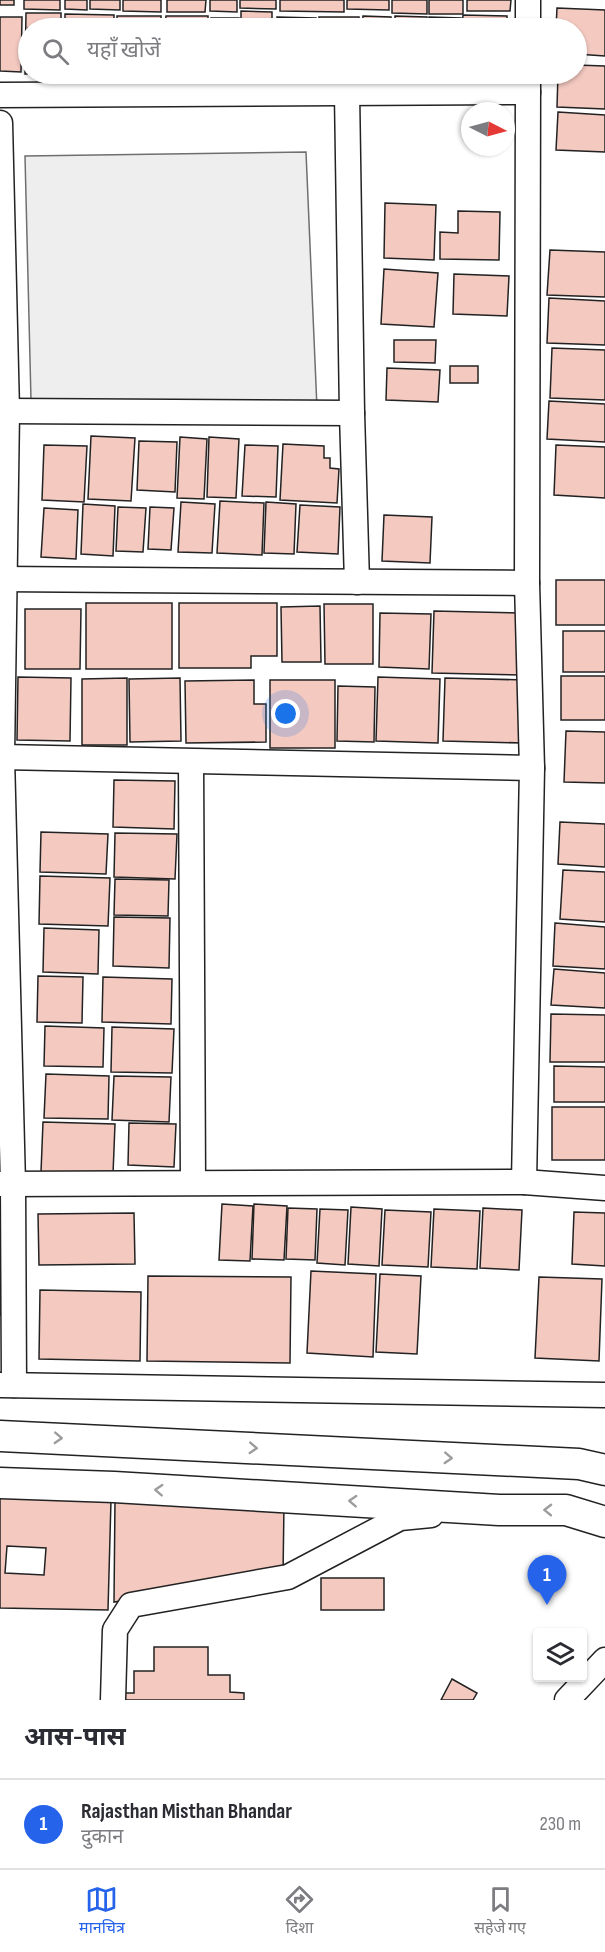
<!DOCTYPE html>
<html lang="hi">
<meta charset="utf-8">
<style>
:root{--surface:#fff;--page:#f2f2f3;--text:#2b2b33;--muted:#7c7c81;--line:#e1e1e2;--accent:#2563eb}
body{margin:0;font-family:"Sofia Sans Condensed","Noto Sans Devanagari",sans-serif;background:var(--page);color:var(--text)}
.controls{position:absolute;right:18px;bottom:18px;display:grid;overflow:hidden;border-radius:6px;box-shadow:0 2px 4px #0004}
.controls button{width:54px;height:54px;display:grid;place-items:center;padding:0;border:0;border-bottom:2px solid var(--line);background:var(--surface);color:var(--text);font:30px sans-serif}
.compass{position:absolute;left:461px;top:102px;width:54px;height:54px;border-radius:50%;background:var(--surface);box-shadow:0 2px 4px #0004;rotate:96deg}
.you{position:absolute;left:286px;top:714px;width:21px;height:21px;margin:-15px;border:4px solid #fff;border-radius:50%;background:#1a73e8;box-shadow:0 0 0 9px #1a73e833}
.badge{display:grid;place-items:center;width:39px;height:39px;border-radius:50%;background:var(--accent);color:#fff;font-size:20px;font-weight:700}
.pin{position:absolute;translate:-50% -50px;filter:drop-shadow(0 2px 3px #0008)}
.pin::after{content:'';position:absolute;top:32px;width:21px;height:18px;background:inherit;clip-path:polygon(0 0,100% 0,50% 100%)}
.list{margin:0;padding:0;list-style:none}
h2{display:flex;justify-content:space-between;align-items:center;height:78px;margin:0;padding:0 24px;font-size:26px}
h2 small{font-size:20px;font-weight:400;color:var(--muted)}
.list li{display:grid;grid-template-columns:39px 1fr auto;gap:18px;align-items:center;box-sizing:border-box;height:90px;padding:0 24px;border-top:2px solid var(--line)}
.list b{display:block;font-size:22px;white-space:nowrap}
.list p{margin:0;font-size:20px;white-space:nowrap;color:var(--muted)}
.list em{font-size:20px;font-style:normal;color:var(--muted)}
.icon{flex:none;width:33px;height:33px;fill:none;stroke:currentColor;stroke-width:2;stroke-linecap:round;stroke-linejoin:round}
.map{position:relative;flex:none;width:605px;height:1700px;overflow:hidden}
.search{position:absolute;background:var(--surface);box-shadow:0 2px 4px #0004;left:18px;right:18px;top:18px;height:66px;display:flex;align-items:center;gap:15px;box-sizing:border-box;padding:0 21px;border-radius:33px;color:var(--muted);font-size:22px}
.sheet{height:168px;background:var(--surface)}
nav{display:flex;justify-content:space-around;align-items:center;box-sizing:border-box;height:84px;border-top:2px solid var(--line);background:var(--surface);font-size:16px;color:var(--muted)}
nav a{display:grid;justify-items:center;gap:3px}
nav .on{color:var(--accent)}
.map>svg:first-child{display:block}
.green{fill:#eee;stroke:#6f6f6f;stroke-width:1.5}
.building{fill:#f3c9c0;stroke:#222;stroke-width:1.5;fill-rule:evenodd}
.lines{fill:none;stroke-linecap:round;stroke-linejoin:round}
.minor-casing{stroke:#222;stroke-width:27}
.tertiary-casing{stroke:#222;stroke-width:33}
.minor{stroke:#fff;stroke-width:24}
.tertiary{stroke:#fff;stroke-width:30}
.oneway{stroke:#9c9c9c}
</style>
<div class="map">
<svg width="605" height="1700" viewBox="0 0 605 1700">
<rect width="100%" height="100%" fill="#fff"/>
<polygon class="green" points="306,152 317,408 31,400 25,156"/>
<g class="building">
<rect x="0" y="0" width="14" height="5"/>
<polygon points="24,0 60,0 60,10 24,9"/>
<polygon points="65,0 87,0 87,10 65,9"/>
<polygon points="90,0 120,0 120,10 90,9"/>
<polygon points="123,0 161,0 161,12 123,11"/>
<polygon points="167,0 206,0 205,12 167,12"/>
<polygon points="210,0 237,0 237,12 210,11"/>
<polygon points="240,0 276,0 276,9 240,8"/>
<polygon points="280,0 344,0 344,12 280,11"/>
<polygon points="347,0 389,0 389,10 347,9"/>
<polygon points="392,0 427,0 427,14 392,13"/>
<rect x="429" y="0" width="34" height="14"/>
<polygon points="467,0 511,0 510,11 467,11"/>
<polygon points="557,8 605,10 605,56 576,54 576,28 556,28"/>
<polygon points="241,11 272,12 272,28 241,28"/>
<polygon points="26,13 61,13 61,28 28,28 28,74 60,74 25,74"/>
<polygon points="65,14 114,15 114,28 65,28"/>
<polygon points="463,15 507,16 507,28 462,28"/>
<rect x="117" y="16" width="44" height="12"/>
<polygon points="166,16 208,16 208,28 165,28"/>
<polygon points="363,16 391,17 391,28 362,28"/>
<polygon points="395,16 427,17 427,28 395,28"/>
<polygon points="0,17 22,17 21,72 0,71"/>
<polygon points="277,17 316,18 315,28 277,28"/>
<rect x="319" y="17" width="40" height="11"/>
<polygon points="429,17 461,18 461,28 429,28"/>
<polygon points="211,18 239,18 239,28 210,28"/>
<polygon points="576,65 605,66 605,109 557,107 558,74 576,74"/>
<polygon points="558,112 605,115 605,152 556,150"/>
<polygon points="385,203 436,205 434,260 384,258"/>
<polygon points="458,211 500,212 499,260 440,259 440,232 458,233"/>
<polygon points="550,250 605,252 605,297 547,295"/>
<polygon points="384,269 438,273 434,327 381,324"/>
<polygon points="454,274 509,276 507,316 453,314"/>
<polygon points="549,298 605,301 605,345 547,343"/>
<polygon points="394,340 436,340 435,363 394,362"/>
<polygon points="552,348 605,350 605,400 550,398"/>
<rect x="450" y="366" width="28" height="17"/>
<polygon points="387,368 440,370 438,402 386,400"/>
<polygon points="549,401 605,404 605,442 547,439"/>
<polygon points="91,436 135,438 131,501 88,499"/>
<polygon points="180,437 207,439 204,499 177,498"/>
<polygon points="209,437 239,439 236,498 207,497"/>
<polygon points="139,441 177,442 175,492 137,490"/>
<polygon points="283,444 324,446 324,458 330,458 330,468 339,469 337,503 280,500"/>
<polygon points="44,445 87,446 84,502 42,500"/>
<polygon points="245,445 278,446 276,497 242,496"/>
<polygon points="556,445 605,447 605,498 554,495"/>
<polygon points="220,501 264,503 262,555 217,553"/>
<polygon points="181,502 215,504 212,553 178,552"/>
<polygon points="266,502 296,504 294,554 264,553"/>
<polygon points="83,504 115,506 113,556 81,554"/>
<polygon points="300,505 340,507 338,554 297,552"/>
<polygon points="118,507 146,508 143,552 116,551"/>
<polygon points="150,507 174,508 171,550 148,549"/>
<polygon points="44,508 78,510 76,559 41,557"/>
<polygon points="384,515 432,517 430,563 382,561"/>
<rect x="556" y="580" width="49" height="45"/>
<rect x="86" y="603" width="86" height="66"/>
<polygon points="179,603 277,603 277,656 251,656 251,668 179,668"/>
<polygon points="324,604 373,604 373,664 325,664"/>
<polygon points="320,606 321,662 282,662 281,607"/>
<polygon points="25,609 81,609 80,669 25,669"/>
<polygon points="434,611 522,613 520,675 432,673"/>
<polygon points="380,613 431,614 429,669 379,667"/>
<rect x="563" y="631" width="42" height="41"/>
<rect x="561" y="676" width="44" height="44"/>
<polygon points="18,677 71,678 70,741 17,740"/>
<polygon points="378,677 440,679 438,743 376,741"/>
<polygon points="127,678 127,745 82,745 82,679"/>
<polygon points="180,678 181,741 130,742 129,679"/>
<polygon points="445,678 525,680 523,743 443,741"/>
<polygon points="254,680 254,704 266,704 266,742 186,743 185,681"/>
<rect x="270" y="680" width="65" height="68"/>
<polygon points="338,686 375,687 374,742 337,741"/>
<polygon points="566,731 605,732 605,783 564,782"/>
<polygon points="114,780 175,781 174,829 113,827"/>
<polygon points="560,822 605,824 605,867 558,864"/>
<polygon points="41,832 108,834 106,874 40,872"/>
<polygon points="115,833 177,834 175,879 114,877"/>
<polygon points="563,870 605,872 605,922 560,919"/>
<polygon points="40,876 110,878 108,926 39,924"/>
<polygon points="115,879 169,880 168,916 114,915"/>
<polygon points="114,917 170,918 169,968 113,966"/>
<polygon points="555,923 605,927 605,969 553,966"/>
<polygon points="44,928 99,930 98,974 43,972"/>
<polygon points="554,969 605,973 605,1008 551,1005"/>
<polygon points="38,976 83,977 82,1023 37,1022"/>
<polygon points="103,977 172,979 171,1024 102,1022"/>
<polygon points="551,1014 605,1015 605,1062 550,1062"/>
<polygon points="45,1026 104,1028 103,1067 44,1066"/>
<polygon points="112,1027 174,1029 172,1073 111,1072"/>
<polygon points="554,1066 605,1067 605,1102 554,1102"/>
<polygon points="46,1074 109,1076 108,1119 44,1118"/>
<polygon points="114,1076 171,1077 169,1122 112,1120"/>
<rect x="552" y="1107" width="53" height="53"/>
<polygon points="43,1122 115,1124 113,1174 41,1172"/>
<polygon points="129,1123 176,1124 174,1167 128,1165"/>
<polygon points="222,1204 253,1206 250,1261 219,1260"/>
<polygon points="254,1204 287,1206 284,1260 252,1259"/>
<polygon points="351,1207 382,1209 379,1266 348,1264"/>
<polygon points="288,1208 317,1209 315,1260 286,1259"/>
<polygon points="483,1208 522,1210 519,1270 480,1268"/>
<polygon points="320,1209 348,1210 345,1265 317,1263"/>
<polygon points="434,1209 480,1211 477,1269 431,1267"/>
<polygon points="385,1210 431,1212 428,1267 382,1265"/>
<polygon points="574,1212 605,1213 605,1266 572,1264"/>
<polygon points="134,1213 135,1264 39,1265 38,1214"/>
<polygon points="311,1271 376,1274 373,1357 307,1353"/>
<polygon points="380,1274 421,1276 417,1354 376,1352"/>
<polygon points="148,1276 291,1277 290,1363 147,1361"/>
<polygon points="539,1277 602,1279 599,1361 535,1358"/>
<polygon points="0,1280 5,1280 4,1315 0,1315"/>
<polygon points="40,1290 141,1292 140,1361 39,1359"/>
<path d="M 0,1498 L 111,1500 L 108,1610 L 0,1608 ZM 7,1546 L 46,1548 L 44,1575 L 5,1573 Z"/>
<polygon points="115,1499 284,1504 283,1576 114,1602"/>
<rect x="321" y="1578" width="63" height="32"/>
<polygon points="154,1647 208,1647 208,1675 230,1675 230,1692 244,1693 244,1700 121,1700 121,1693 134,1693 134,1671 154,1671"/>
<polygon points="452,1679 477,1693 473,1700 441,1700"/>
</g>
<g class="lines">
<g class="minor-casing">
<g id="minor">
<polyline points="528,28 528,0"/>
<polyline points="347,93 352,413 357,582"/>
<polyline points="0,95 528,92"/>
<polyline points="0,123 7,411 2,757 13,1184 14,1385"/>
<polyline points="7,411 352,413"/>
<polyline points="0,579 527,583"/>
<polyline points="2,757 532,768"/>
<polyline points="191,762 193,1182"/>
<polyline points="524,1182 532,768 527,583 528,74"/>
<polyline points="0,1184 524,1182 605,1188"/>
<polyline points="0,1385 605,1395"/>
<polyline points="113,1700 115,1630 131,1605 288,1577 400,1518 431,1515"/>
<polyline points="567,1700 605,1660"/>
</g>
</g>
<g class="tertiary-casing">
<g id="tertiary">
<polyline points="0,1436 579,1464 605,1470"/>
<polyline points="0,1483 114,1487 499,1510 566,1510 605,1522"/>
</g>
</g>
<use href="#minor" class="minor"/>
<use href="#tertiary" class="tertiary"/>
</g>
<defs><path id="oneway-chevron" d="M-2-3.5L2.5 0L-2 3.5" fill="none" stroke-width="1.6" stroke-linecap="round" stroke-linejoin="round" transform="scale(1.5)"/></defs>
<g class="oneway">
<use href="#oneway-chevron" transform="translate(58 1438) rotate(3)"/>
<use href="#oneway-chevron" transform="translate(253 1448) rotate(3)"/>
<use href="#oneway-chevron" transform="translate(448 1458) rotate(3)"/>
<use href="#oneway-chevron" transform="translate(159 1490) rotate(-177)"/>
<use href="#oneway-chevron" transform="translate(353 1501) rotate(-177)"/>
<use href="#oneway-chevron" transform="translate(548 1510) rotate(-179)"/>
</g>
</svg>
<div class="controls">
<button><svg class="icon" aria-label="layers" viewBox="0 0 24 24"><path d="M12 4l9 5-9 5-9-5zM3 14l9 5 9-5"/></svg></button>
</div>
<svg class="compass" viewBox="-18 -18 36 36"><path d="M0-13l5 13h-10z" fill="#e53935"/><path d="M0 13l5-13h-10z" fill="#7c7c81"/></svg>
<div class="you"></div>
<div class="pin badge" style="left:547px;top:1605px">1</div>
<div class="search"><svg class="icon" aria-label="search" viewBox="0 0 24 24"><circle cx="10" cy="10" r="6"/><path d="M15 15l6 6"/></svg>यहाँ खोजें</div>
</div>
<section class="sheet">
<h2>आस-पास<small></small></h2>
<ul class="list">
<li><span class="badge">1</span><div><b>Rajasthan Misthan Bhandar</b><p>दुकान</p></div><em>230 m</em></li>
</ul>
</section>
<nav>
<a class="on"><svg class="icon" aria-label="map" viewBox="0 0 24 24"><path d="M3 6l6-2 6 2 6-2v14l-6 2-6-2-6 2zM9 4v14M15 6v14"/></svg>मानचित्र</a>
<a><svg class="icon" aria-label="directions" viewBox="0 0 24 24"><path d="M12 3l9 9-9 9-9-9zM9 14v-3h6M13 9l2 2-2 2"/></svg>दिशा</a>
<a><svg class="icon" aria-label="saved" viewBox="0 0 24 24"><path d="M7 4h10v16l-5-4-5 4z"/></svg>सहेजे गए</a>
</nav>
